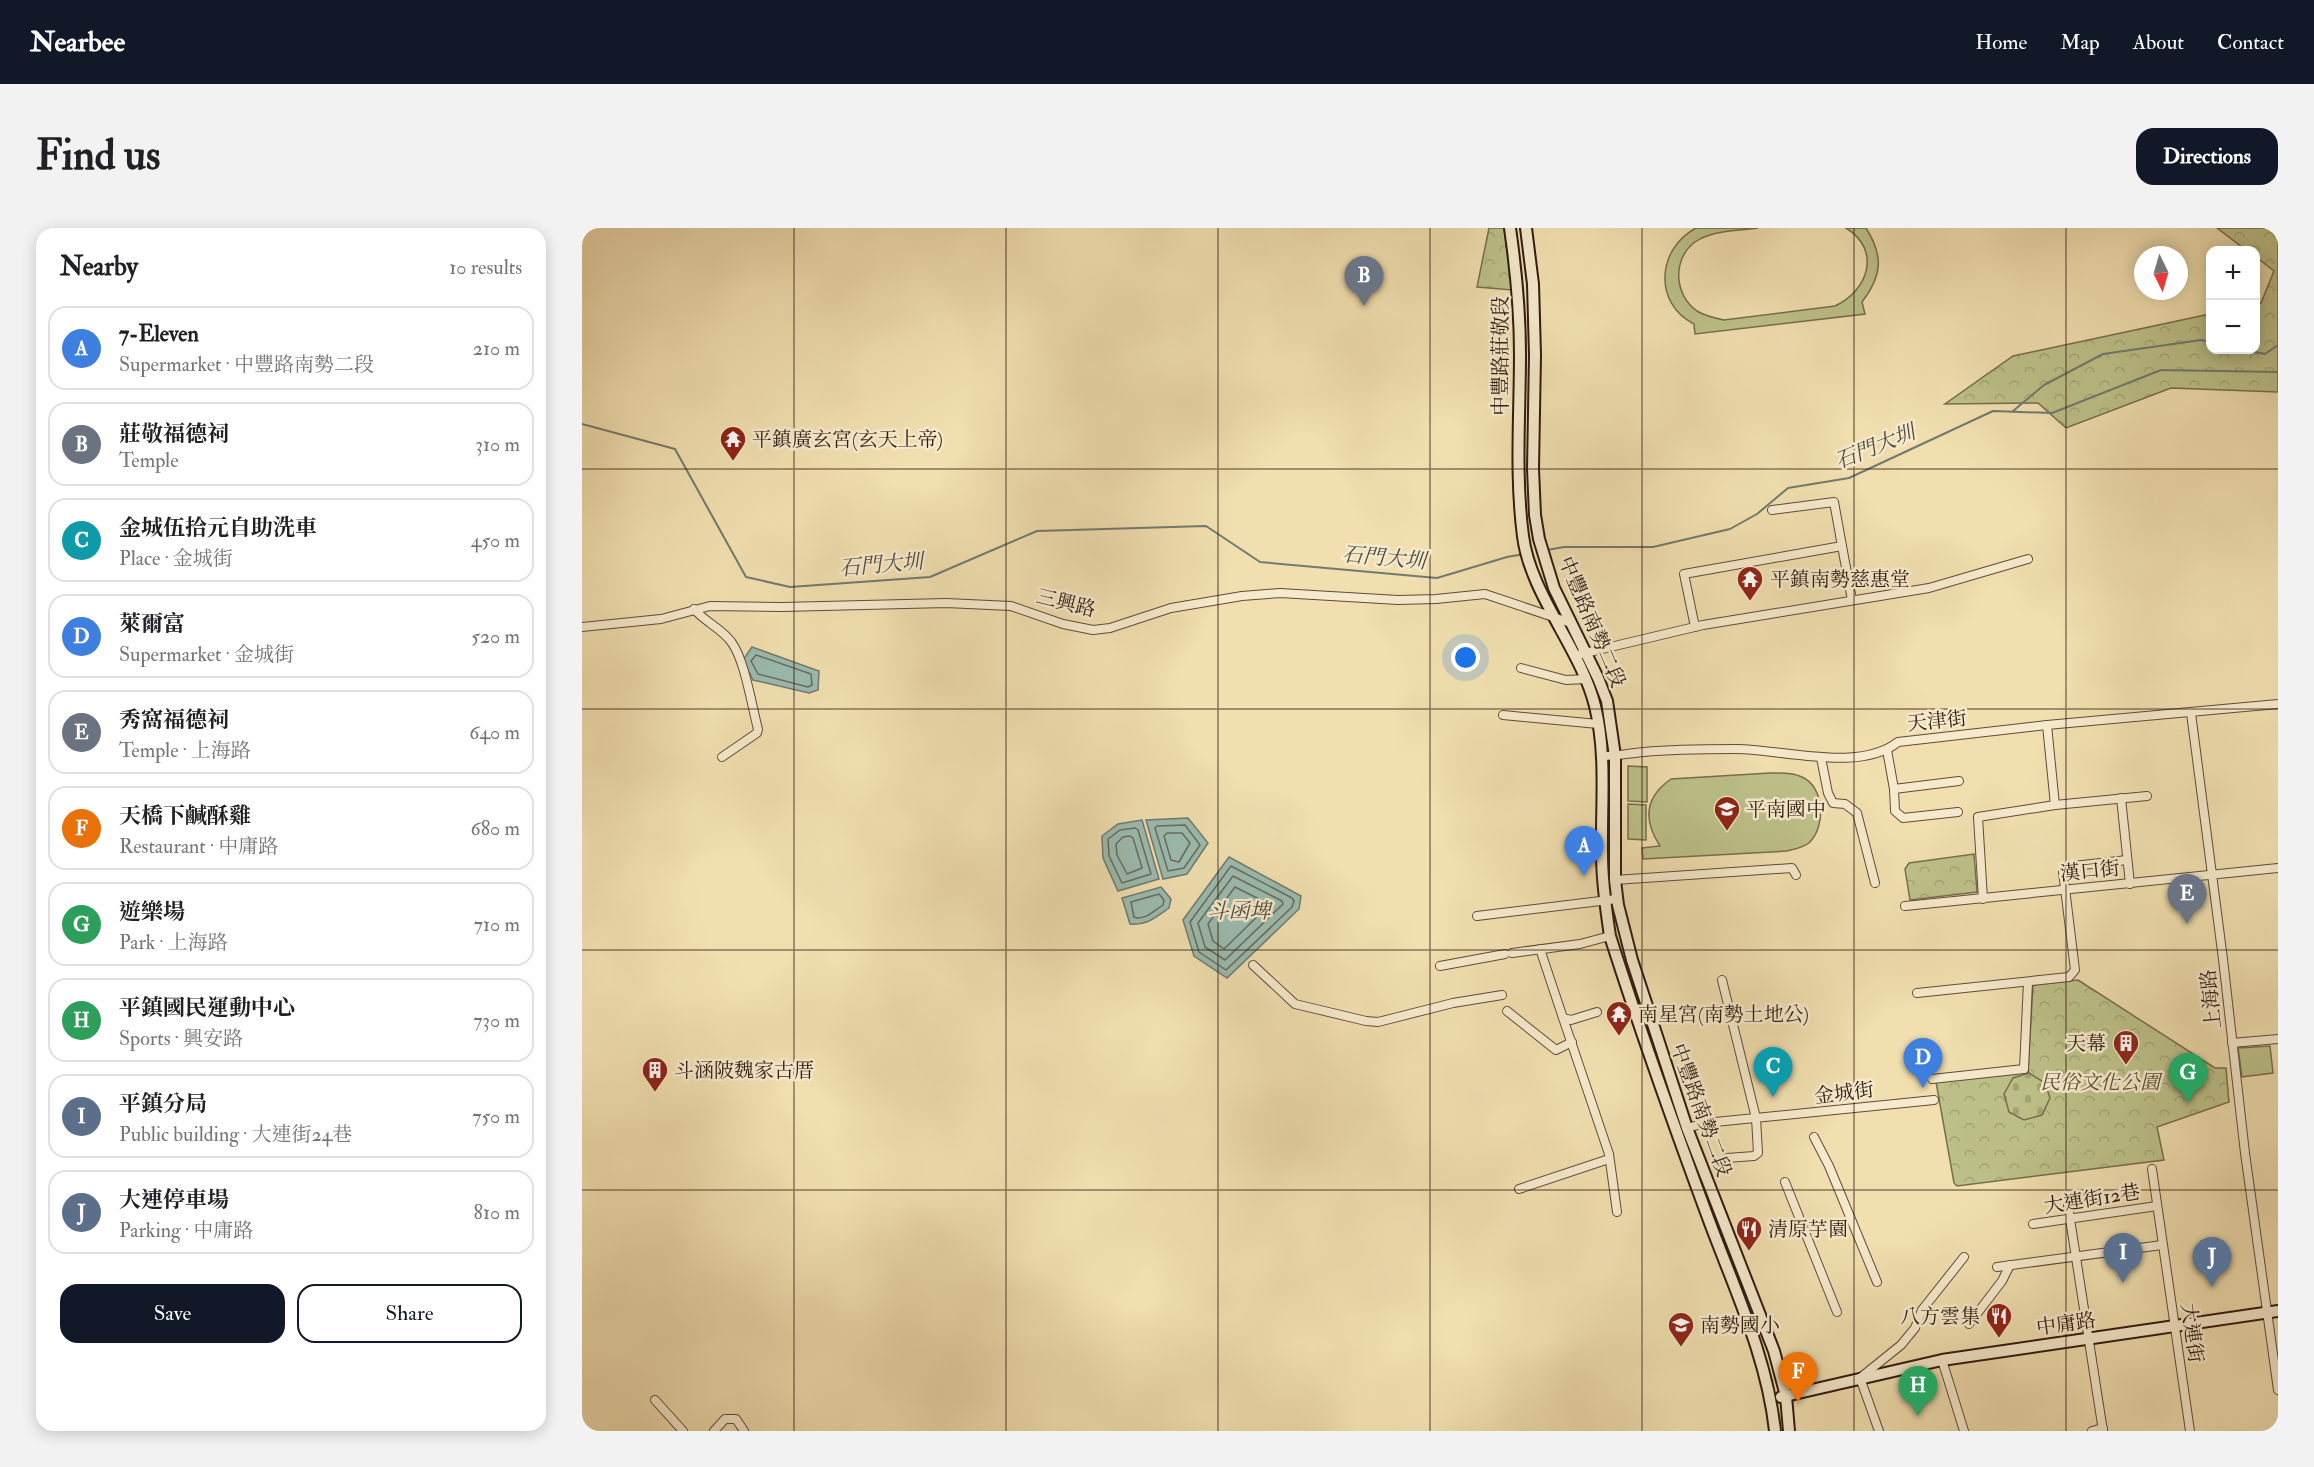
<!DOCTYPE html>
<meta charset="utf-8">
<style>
:root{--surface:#fff;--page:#f2f2f2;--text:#202124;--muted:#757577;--line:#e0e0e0;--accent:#111827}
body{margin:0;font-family:"IM FELL Double Pica","Noto Serif TC",serif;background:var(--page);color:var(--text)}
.controls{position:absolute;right:18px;top:18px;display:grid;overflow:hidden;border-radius:12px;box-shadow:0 3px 15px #0003}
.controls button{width:54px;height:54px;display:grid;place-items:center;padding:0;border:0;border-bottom:2px solid var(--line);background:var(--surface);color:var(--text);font:30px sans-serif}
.compass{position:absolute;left:1552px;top:18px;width:54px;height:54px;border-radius:50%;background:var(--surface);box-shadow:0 3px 15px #0003;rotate:175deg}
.you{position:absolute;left:884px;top:430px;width:21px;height:21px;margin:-15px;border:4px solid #fff;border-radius:50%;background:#1a73e8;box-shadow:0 0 0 9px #1a73e833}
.badge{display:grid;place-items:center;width:39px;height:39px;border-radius:50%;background:var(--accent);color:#fff;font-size:20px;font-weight:700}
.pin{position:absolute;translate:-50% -50px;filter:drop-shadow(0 2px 3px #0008)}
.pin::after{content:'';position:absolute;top:32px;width:21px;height:18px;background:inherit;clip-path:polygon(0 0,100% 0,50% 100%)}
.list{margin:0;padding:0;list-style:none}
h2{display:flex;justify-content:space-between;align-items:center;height:78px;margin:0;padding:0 24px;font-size:26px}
h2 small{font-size:20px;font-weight:400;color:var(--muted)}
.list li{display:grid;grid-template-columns:39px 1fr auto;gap:18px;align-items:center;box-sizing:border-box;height:84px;margin:0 12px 12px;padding:0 12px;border:2px solid var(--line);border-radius:18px}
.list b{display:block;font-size:22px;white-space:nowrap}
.list p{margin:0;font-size:20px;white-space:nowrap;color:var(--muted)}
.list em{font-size:20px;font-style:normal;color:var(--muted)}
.actions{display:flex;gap:12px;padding:18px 24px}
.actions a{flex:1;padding:14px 0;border:2px solid var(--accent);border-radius:18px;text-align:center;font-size:21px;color:var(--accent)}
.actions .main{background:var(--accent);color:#fff}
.map{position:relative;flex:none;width:1696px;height:1203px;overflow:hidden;border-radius:18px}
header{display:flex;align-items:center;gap:36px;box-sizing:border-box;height:84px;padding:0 30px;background:var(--accent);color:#fff}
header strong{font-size:28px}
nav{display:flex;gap:33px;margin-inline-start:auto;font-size:21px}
.intro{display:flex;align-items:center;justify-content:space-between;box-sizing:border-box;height:144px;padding:0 36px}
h1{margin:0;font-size:42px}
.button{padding:15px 27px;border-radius:18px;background:var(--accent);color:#fff;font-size:21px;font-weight:700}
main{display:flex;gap:36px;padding:0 36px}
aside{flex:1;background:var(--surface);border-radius:18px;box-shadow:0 3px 15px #0003}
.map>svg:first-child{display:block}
.forest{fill:url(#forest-crowns);stroke:#766e4c;stroke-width:1.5}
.cemetery{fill:url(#cemetery-stones);stroke:#766e4c;stroke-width:1.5}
.pitch{fill:#bdc189;stroke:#766e4c;stroke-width:1.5}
.water{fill:#9bbcb0;stroke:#707b70;stroke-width:1.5}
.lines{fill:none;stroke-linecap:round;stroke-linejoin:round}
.shore{stroke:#666b60;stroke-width:1.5}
.stream{stroke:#707b70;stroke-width:2}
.street-casing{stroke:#604b38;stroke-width:10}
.secondary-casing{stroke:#301a10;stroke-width:14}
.street{stroke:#f6eacc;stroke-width:8}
.secondary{stroke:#f6eacc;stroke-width:10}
.grid{fill:none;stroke:#301a10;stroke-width:1.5;stroke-opacity:0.55}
.labels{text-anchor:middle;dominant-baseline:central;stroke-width:5;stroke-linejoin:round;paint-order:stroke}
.street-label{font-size:20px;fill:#301a10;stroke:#f6eacc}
.poi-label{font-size:20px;fill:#301a10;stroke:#f6eacc;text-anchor:start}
.park-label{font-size:20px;font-style:italic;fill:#5a4c34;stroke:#f6eacc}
.water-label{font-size:21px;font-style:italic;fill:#504b40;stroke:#f6eacc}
</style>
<header>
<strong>Nearbee</strong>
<nav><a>Home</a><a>Map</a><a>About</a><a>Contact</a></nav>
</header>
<div class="intro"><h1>Find us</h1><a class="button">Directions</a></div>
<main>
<aside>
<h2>Nearby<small>10 results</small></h2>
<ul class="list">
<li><span class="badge" style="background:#3f7fe0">A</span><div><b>7-Eleven</b><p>Supermarket · 中豐路南勢二段</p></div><em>210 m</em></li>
<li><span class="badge" style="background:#6b7280">B</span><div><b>莊敬福德祠</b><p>Temple</p></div><em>310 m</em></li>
<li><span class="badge" style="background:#0f9aa8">C</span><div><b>金城伍拾元自助洗車</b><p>Place · 金城街</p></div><em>450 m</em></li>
<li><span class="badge" style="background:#3f7fe0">D</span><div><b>萊爾富</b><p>Supermarket · 金城街</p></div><em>520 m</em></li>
<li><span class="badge" style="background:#6b7280">E</span><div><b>秀窩福德祠</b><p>Temple · 上海路</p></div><em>640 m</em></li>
<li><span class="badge" style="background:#e8710a">F</span><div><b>天橋下鹹酥雞</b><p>Restaurant · 中庸路</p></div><em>680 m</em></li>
<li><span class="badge" style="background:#2e9e5b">G</span><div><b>遊樂場</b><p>Park · 上海路</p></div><em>710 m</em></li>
<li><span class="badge" style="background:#2e9e5b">H</span><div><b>平鎮國民運動中心</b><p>Sports · 興安路</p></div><em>730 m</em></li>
<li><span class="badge" style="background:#5c6f8a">I</span><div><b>平鎮分局</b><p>Public building · 大連街24巷</p></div><em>750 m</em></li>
<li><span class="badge" style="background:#5c6f8a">J</span><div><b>大連停車場</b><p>Parking · 中庸路</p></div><em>810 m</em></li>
</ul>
<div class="actions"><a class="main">Save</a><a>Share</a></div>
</aside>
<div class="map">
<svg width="1696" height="1203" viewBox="0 0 1696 1203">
<defs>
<pattern id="forest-crowns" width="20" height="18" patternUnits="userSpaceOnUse" patternTransform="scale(1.5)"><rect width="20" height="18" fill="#bdc189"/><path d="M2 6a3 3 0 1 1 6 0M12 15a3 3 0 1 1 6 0" fill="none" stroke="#a3a575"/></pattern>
<pattern id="cemetery-stones" width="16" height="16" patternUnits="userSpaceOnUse" patternTransform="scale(1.5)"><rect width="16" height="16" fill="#bdc189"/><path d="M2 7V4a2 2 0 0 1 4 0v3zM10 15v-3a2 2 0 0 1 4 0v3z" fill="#a3a575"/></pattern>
</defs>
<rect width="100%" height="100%" fill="#f1dfb0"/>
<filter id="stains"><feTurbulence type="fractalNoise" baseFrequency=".00333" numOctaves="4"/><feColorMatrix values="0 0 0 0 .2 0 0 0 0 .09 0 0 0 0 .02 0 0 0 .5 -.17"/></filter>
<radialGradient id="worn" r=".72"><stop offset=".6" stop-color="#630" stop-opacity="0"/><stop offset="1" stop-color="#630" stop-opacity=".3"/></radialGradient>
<g class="forest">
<polygon points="907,0 922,0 930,62 895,59"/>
<polygon points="1635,0 1696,0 1696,164 1589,160 1484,200 1456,175 1363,176 1431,128 1628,86 1628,122 1674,122 1674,76 1679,75 1692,43 1674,29 1674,22 1664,22"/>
<polygon points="1392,626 1395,664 1328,672 1323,641 1327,635"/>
<polygon points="1496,752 1633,840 1644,840 1647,874 1575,899 1582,932 1375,958 1372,955 1354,854 1446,844 1451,757"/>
</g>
<polygon class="cemetery" points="1447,845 1463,855 1468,870 1460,887 1442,892 1427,884 1422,866 1431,850"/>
<g class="pitch">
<path d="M 1114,0 L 1176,0 C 1155,3 1130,2 1113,14 C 1090,31 1092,67 1115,83 C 1123,88 1132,90 1142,92 L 1253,78 C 1286,63 1300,22 1264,0 L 1284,0 C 1302,28 1300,48 1280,74 L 1283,86 L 1113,106 L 1112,96 C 1071,75 1075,21 1114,0 Z"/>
<polygon points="1046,538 1065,539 1065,574 1046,573"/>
<path d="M 1188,545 C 1198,545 1211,544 1220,549 C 1243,559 1244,599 1227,615 C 1220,620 1213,621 1205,623 L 1061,631 L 1060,620 L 1078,618 C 1061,592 1063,569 1089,551 Z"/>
<polygon points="1046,576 1064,577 1064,612 1046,611"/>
<polygon points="1688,818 1691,845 1660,849 1656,820"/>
</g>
<g class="water">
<polygon points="170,419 237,443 236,462 227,465 171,452 161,432"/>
<polygon points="606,590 626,615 605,646 581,651 564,592"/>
<polygon points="560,592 577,651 536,663 521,630 520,608 536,596"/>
<polygon points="647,629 719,668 717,681 645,750 612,728 601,692"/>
<path d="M 579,659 L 589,671 L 587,680 C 574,689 564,698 548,696 L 540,670 Z"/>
</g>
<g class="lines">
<g class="shore">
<polygon points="174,427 229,446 230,457 226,459 176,446 169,433"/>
<polygon points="603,597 618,617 602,640 586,643 573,600 575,598"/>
<polygon points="553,600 556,602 569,646 540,655 527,628 526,611 538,602"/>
<polygon points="585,605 600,605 608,615 597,634 589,632 582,608"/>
<polygon points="548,608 551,610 560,640 545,646 535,627 534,616 541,609"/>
<polygon points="649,638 710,670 712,673 710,679 644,742 617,724 608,694"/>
<polygon points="651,648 700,673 701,676 643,732 623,719 616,695"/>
<polygon points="653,659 685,675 686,678 642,721 631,713 626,696"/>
<path d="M 577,666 L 582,672 L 581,677 C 572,683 562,693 552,689 L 549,674 Z"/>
</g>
<g class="stream">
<polyline points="1662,122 1683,126 1696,117"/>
<polyline points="1431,183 1462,157 1521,126 1619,112 1628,114"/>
<polyline points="0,196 93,221 164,349 208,359 348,349 455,303 624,298 678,334 855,350 925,329 942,326"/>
<polyline points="965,322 982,319 1071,319 1148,301 1175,286 1206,260 1267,250 1411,183 1470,185 1579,142 1696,144"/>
</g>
<g class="street-casing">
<g id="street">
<polyline points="1190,282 1252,274 1260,318"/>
<path d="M 112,381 C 124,395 141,401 150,415 C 163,433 170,479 176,501 L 175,505 L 140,529"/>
<polyline points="0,399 79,391 128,378 200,379 364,375 429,378 481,396 511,402 528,400 589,380 660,368 698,365 816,372 854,371 903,366 989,395"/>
<polyline points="1113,399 1102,346 1260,318 1270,372"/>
<polyline points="999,426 1121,397 1347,360 1446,331"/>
<polyline points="939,440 984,452 1004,451"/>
<polyline points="1609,485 1641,731 1663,925 1696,1162"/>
<polyline points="921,487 1016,496"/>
<polyline points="1465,497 1473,577"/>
<polyline points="1305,522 1312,561 1313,583 1321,590 1376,584"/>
<path d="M 1021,528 C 1035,528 1048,525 1062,524 C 1092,521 1124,521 1154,521 C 1200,521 1277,545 1316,514 L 1465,497 L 1696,476"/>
<polyline points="1239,530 1246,565 1251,575 1263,576 1275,585 1293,655"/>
<polyline points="1312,561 1377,553"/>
<polyline points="1539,570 1548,656"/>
<polyline points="1033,652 1210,640 1214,647"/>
<polyline points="1401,671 1396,589 1473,577 1565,568"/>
<polyline points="1323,678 1696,640"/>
<polyline points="895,688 1035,671"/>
<polyline points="958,721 981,790 989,792 1015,784"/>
<polyline points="930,725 998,716 1028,708"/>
<polyline points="671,737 713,776 784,793 796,794 871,775 920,767"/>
<polyline points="858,738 923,726"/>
<polyline points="1140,752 1174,890 1176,925 1172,928 1145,930"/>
<polyline points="1335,765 1487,749 1493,742 1481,644 1483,639 1545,632"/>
<polyline points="925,783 974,822 990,814"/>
<polyline points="981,790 1027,926 1035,984"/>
<polyline points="1650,815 1696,811"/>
<polyline points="1350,851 1442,841 1446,754"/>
<polyline points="1105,900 1123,895 1352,872"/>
<polyline points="1232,909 1247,938 1295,1054"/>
<polyline points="1570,941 1608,1203"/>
<polyline points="1203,954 1255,1084"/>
<polyline points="937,961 1027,931"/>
<polyline points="1486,978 1521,1203"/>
<polyline points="1451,996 1575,978"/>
<polyline points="1415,1039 1580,1017"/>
<polyline points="1387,1096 1420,1053 1428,1037"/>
<polyline points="1360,1132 1382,1203"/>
<polyline points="73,1172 101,1203"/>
<polyline points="132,1203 143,1191 154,1191 162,1203"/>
<polyline points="1297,1203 1278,1150 1319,1117 1333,1100 1340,1082 1382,1029"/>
<polyline points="1510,1203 1521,1200"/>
</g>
</g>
<g class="secondary-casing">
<g id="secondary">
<path d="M 928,0 C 934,42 938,84 938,126 C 938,187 933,247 941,308 C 948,366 999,421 1013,478 C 1025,527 1019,577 1020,627 C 1020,655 1024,681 1028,708 C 1058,802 1091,895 1125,987 C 1151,1058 1185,1128 1193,1203"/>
<polyline points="944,0 951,56 953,127 951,241 953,287 957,311 972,360 1016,450 1025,473 1033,528 1033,652 1036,677 1050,732 1105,900 1192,1123 1204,1168 1207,1203"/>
<polyline points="1199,1169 1360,1132 1696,1083"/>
</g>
</g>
<use href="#street" class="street"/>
<use href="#secondary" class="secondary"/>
</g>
<path class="grid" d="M 212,0 L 212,1203M 424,0 L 424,1203M 636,0 L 636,1203M 848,0 L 848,1203M 1060,0 L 1060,1203M 1272,0 L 1272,1203M 1484,0 L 1484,1203M 0,241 L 1696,241M 0,481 L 1696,481M 0,722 L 1696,722M 0,962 L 1696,962"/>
<defs>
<g id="temple-pin" transform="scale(1.35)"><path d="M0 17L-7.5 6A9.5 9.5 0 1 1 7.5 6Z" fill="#8f2418" stroke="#f6eacc"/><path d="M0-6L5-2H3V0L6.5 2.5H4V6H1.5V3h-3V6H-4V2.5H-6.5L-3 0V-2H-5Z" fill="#fff"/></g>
<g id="school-pin" transform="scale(1.35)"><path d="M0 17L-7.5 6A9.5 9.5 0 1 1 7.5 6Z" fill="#8f2418" stroke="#f6eacc"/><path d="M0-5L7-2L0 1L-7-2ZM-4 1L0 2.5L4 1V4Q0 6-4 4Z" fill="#fff"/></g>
<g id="building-pin" transform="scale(1.35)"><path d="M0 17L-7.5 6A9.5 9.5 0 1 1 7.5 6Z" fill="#8f2418" stroke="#f6eacc"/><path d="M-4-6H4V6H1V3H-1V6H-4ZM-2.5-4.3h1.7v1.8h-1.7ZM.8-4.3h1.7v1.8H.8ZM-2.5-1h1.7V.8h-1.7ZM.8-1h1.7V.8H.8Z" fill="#fff"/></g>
<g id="restaurant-pin" transform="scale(1.35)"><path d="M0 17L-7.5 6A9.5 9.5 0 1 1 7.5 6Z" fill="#8f2418" stroke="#f6eacc"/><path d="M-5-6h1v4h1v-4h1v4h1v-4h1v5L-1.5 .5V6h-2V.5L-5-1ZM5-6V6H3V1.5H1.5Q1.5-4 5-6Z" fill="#fff"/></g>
</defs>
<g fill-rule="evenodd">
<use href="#temple-pin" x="151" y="211"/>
<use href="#temple-pin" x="1168" y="351"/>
<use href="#school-pin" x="1145" y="581"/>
<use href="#temple-pin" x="1037" y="786"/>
<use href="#building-pin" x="1544" y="815"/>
<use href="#building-pin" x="73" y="842"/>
<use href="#restaurant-pin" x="1167" y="1001"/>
<use href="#restaurant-pin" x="1417" y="1088"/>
<use href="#school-pin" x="1099" y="1097"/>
</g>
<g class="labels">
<g class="street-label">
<text transform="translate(918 128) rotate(-90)">中豐路莊敬段</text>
<text transform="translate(484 375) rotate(14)">三興路</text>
<text transform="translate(1010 394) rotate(67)">中豐路南勢二段</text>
<text transform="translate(1355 493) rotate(-6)">天津街</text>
<text transform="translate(1508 643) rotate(-6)">漢口街</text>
<text transform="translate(1629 771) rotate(-96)">上海路</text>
<text transform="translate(1262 865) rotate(-7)">金城街</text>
<text transform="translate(1119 882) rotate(70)">中豐路南勢二段</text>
<text transform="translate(1510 971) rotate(-9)">大連街12巷</text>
<text transform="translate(1484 1096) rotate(-8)">中庸路</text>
<text transform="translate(1610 1105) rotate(82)">大連街</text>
</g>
<g class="poi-label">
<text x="170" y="211">平鎮廣玄宮(玄天上帝)</text>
<text x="1188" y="351">平鎮南勢慈惠堂</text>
<text x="1164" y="581">平南國中</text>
<text x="1056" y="786">南星宮(南勢土地公)</text>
<text x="1524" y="815" text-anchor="end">天幕</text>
<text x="92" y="842">斗涵陂魏家古厝</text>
<text x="1186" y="1001">清原芋園</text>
<text x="1398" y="1088" text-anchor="end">八方雲集</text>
<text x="1118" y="1097">南勢國小</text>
</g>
<g class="park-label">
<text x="1518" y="854">民俗文化公園</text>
</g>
<g class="water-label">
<text transform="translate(1293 219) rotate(-22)">石門大圳</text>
<text transform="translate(802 330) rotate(5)">石門大圳</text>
<text transform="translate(299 337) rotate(-5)">石門大圳</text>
<text x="657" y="683">斗函埤</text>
</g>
</g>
<rect width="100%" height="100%" filter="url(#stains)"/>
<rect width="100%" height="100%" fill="url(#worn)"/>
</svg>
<div class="controls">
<button>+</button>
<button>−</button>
</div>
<svg class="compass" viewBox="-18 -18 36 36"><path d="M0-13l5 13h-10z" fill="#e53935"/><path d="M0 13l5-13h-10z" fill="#757577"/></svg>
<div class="you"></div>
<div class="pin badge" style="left:1002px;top:648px;background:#3f7fe0">A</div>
<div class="pin badge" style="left:782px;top:78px;background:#6b7280">B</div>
<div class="pin badge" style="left:1191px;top:869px;background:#0f9aa8">C</div>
<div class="pin badge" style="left:1341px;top:860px;background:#3f7fe0">D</div>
<div class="pin badge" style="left:1605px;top:696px;background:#6b7280">E</div>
<div class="pin badge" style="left:1216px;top:1174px;background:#e8710a">F</div>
<div class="pin badge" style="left:1606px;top:875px;background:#2e9e5b">G</div>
<div class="pin badge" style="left:1336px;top:1188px;background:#2e9e5b">H</div>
<div class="pin badge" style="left:1541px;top:1055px;background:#5c6f8a">I</div>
<div class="pin badge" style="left:1630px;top:1059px;background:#5c6f8a">J</div>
</div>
</main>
